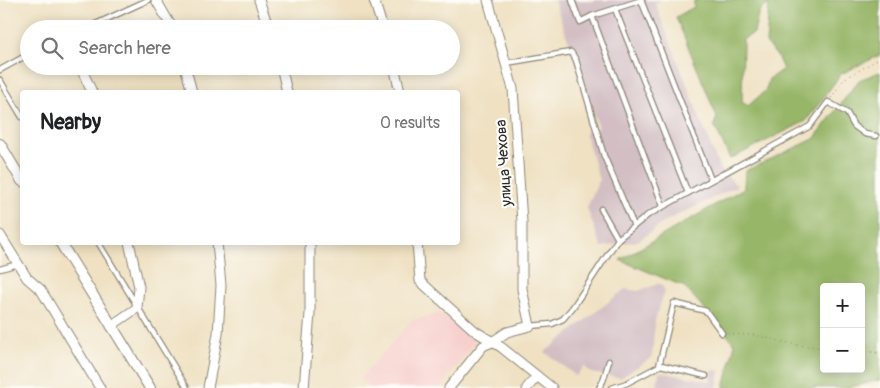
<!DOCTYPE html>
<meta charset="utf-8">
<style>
:root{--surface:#fff;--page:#f2f2f2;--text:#202124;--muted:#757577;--line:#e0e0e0}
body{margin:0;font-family:Pangolin,sans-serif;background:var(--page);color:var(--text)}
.controls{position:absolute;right:15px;bottom:15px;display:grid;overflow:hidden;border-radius:5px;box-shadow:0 2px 12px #0003}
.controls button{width:45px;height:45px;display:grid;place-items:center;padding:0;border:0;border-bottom:1px solid var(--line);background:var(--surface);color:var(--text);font:25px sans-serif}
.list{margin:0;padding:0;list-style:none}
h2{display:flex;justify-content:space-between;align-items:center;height:65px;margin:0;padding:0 20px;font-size:21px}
h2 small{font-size:16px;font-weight:400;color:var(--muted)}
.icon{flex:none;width:28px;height:28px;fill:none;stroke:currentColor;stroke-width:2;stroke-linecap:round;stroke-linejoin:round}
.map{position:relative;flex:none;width:880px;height:388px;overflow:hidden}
.search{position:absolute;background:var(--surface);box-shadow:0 2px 12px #0003;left:20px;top:20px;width:440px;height:55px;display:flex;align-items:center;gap:12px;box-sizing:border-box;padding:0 18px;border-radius:28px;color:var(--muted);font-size:19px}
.panel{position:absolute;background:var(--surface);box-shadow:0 2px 12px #0003;left:20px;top:90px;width:440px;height:155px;border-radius:5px}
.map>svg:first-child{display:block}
.built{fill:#f7d0cd}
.industrial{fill:#d2bec3}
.forest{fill:#97b668;stroke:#61704a;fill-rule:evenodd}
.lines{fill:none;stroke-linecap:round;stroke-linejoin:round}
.service-casing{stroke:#8d8676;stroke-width:7}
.minor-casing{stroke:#8d8676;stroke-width:11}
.tertiary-casing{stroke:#8d8676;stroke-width:12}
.path{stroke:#8d8676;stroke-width:1;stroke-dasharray:1 4;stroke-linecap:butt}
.service{stroke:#fff;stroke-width:4.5}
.minor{stroke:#fff;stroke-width:9}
.tertiary{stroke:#fff;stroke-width:10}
.labels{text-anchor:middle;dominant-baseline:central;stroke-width:4.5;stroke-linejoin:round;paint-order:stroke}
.street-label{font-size:15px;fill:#2b2b2b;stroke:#fdfcf7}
</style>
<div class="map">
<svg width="880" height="388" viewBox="0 0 880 388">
<rect width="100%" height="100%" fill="#fdfcf7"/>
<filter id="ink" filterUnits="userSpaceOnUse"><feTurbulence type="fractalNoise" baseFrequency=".02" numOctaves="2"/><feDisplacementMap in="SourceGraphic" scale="10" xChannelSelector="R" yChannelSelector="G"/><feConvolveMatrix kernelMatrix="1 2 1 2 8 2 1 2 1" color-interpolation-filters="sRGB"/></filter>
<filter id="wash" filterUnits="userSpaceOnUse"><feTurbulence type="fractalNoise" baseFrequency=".0096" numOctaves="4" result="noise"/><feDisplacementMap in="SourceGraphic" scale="20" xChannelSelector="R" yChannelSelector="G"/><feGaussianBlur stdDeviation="1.12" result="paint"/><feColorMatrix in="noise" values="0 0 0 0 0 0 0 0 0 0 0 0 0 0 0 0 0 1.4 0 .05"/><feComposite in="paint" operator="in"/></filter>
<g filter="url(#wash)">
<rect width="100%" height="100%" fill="#efe1c2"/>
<polygon class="built" points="439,313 476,342 439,388 371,388 360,379 412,320"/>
<g class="industrial">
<polygon points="554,0 587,0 588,2 595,0 662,0 655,3 719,167 737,186 666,221 638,241 601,247 587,208 599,180 585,132 599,128"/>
<polygon points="658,284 661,284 665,291 655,320 652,357 621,378 591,373 584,366 576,376 545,352 625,289 638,291"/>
<polygon points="713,370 720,371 717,388 670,388 657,386 659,372 710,381"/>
</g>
<g class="forest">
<path d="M 694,0 L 880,0 L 880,55 L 841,74 L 806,121 L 730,159 L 714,125 L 717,117 L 676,17 L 694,7 ZM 769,4 L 766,43 L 777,56 L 783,69 L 769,79 L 766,90 L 748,106 L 742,102 L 743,39 L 754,33 L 759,11 Z"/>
<path d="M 880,72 L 880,380 L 847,388 L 724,388 L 735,344 L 685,287 L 620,260 L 744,188 L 745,171 L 814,139 L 859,80 ZM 824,287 L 861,287 L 861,369 L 824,369 Z"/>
</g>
</g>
<g filter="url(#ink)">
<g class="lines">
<g class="service-casing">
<g id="service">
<polyline points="572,0 580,22 592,16 642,0"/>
<polyline points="641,0 711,180"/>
<polyline points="615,9 688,193"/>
<polyline points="592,16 663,206"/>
<polyline points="85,29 148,0"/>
<polyline points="506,63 571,52 576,60 604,156 634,226"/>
<polyline points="0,70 29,54"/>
<polyline points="0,80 22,117"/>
<polyline points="601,209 618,239"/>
<polyline points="98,242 187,388"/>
<polyline points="0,269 18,264"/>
<polyline points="530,326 552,324 563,319 573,307 618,239 648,215 810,126 828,102 847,113 854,126 865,134 876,136"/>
<polyline points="659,366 674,303 706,311 722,333"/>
<polyline points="599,388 603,381 609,361"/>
<polyline points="612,388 627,383 661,365 706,376"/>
</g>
</g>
<g class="minor-casing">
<g id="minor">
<polyline points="156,0 173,29"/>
<polyline points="259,0 269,29"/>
<polyline points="374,0 383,29"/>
<polyline points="80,66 92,92"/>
<polyline points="185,66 192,92"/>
<polyline points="281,66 287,92"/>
<polyline points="394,66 400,92"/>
<polyline points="0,235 27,278 41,290 100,388"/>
<polyline points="417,242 420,281 475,331 501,347 552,388"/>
<polyline points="111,326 137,308 139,287 129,242"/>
<polyline points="208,388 218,334 221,285 217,242"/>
<polyline points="304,388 310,313 310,242"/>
<polyline points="449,388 483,346 492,342 507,332 530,326 522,289 522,222 513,89 488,0"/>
<polyline points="527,388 537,376"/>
</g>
</g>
<g class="tertiary-casing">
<g id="tertiary">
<polyline points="0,144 22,181"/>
<polyline points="60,242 150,388"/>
</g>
</g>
<g class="path">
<polyline points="831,98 844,79 880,58"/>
<polyline points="728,334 754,335 797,345 824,348"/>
<polyline points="861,351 880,353"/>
</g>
<use href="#service" class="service"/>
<use href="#minor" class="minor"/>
<use href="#tertiary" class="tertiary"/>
</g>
</g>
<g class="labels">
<g class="street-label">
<text transform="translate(504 163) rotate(-94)">улица Чехова</text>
</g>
</g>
</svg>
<div class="controls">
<button>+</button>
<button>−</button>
</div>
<div class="search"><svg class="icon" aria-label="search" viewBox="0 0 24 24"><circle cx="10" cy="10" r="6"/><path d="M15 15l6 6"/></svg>Search here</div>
<section class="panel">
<h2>Nearby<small>0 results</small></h2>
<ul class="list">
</ul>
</section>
</div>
